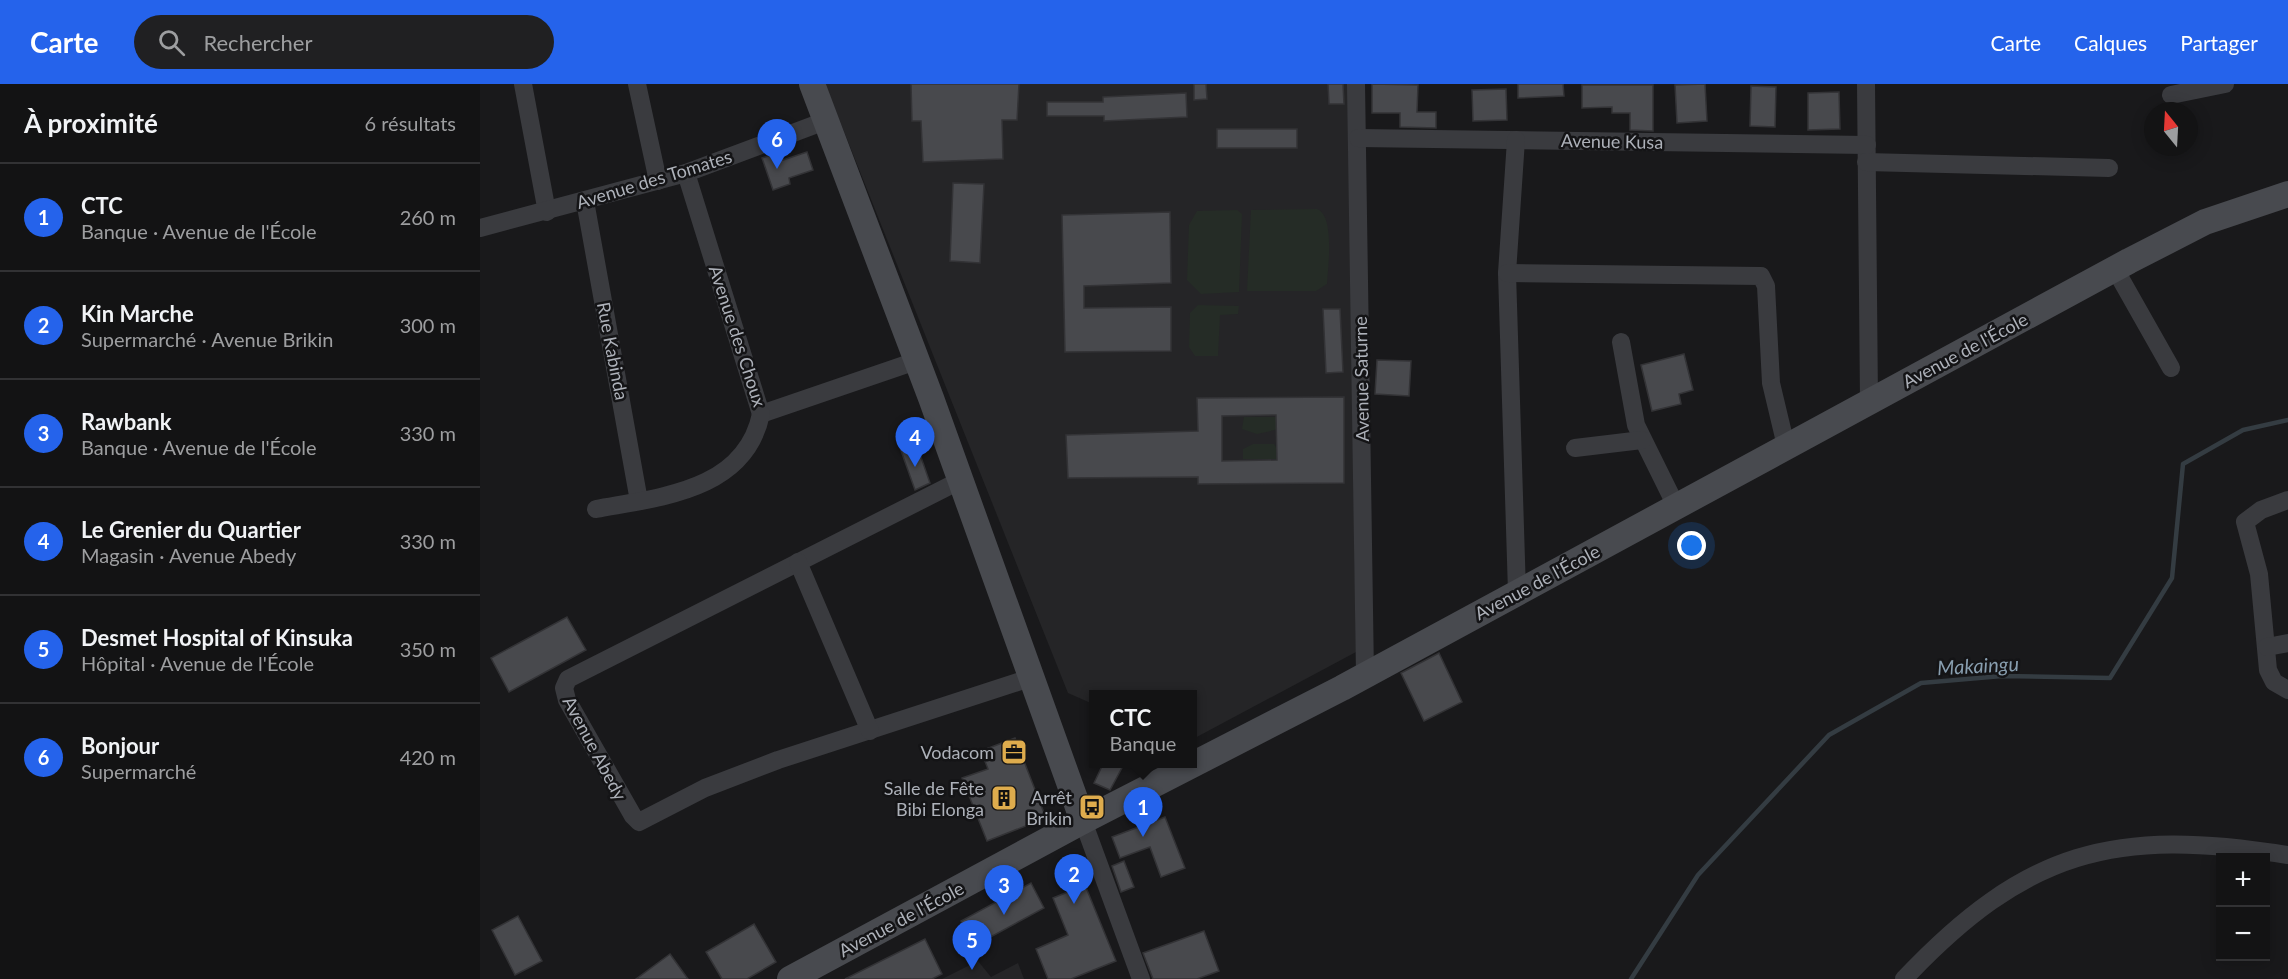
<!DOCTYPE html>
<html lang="fr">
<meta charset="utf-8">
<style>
:root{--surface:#131314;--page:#202022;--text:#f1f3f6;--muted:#9d9ea0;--line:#323234;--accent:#2563eb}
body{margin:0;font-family:Lato,sans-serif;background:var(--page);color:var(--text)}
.controls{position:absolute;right:18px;bottom:18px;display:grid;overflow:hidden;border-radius:0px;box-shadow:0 3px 15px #0003}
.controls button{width:54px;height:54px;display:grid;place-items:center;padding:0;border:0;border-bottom:2px solid var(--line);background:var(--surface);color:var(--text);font:30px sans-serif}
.compass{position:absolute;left:1664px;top:18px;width:54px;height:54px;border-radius:50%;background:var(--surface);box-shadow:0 3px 15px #0003;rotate:342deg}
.you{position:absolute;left:1212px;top:462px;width:21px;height:21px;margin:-15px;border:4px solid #fff;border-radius:50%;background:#1a73e8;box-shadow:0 0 0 9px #1a73e833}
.badge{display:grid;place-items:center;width:39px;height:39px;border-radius:50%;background:var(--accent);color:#fff;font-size:20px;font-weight:700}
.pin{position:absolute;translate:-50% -50px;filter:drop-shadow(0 2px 3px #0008)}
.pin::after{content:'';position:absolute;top:32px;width:21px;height:18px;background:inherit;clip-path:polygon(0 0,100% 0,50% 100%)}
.popup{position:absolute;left:609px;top:606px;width:108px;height:78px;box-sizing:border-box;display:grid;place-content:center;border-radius:0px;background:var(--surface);filter:drop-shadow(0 2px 4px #0005);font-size:20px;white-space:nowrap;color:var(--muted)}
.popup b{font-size:22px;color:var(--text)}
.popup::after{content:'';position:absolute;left:50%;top:100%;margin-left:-12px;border:12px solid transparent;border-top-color:var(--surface)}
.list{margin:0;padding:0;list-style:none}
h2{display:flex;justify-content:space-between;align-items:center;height:78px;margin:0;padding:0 24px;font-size:26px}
h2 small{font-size:20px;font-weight:400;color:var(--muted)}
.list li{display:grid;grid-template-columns:39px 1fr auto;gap:18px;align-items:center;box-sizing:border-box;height:108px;padding:0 24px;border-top:2px solid var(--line)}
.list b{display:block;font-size:22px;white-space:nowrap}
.list p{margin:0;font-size:20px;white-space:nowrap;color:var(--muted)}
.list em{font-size:20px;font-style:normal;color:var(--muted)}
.icon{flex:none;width:33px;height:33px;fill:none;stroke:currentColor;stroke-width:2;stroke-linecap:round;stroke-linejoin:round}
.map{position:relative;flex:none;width:1808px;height:895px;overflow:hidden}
header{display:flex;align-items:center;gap:36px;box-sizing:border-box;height:84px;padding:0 30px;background:var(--accent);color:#fff}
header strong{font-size:28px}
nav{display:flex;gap:33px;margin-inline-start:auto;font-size:21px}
.search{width:420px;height:54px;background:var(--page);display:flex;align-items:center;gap:15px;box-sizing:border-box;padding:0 21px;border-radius:33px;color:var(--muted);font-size:22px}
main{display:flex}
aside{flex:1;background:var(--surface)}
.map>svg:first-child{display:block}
.built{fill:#252527}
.green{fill:#252c26}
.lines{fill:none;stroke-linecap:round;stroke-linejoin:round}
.stream{stroke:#343c42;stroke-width:4.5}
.building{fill:#48494d;stroke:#333336;stroke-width:1.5;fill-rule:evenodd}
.street{stroke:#3a3b3f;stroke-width:18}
.secondary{stroke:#484a4f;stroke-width:26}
.labels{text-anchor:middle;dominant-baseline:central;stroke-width:5;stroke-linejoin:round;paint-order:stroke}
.street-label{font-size:18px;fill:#adb1b9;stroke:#141416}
.poi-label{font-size:18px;fill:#adb1b9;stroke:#141416;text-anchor:end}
.water-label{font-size:20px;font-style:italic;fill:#889eaf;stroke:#141416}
</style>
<header>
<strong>Carte</strong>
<div class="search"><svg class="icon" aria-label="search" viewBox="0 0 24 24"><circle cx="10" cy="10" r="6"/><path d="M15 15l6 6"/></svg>Rechercher</div>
<nav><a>Carte</a><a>Calques</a><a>Partager</a></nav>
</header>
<main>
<aside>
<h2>À proximité<small>6 résultats</small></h2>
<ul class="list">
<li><span class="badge">1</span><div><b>CTC</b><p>Banque · Avenue de l'École</p></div><em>260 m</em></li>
<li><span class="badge">2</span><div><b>Kin Marche</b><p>Supermarché · Avenue Brikin</p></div><em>300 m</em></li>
<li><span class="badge">3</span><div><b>Rawbank</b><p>Banque · Avenue de l'École</p></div><em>330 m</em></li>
<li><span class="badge">4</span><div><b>Le Grenier du Quartier</b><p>Magasin · Avenue Abedy</p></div><em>330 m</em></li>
<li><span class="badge">5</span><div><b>Desmet Hospital of Kinsuka</b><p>Hôpital · Avenue de l'École</p></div><em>350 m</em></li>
<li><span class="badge">6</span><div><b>Bonjour</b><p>Supermarché</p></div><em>420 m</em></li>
</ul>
</aside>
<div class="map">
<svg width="1808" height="895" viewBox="0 0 1808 895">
<rect width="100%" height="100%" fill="#19191b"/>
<g class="built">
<polygon points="345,0 868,0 876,568 713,655 712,610 614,610 613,620 588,609"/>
<polygon points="498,877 511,893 538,879 544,895 462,895"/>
</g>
<g class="green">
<path d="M 837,125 C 855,132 848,183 847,200 L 836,207 L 767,207 L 771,126 Z"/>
<polygon points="757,126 762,130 759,208 721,210 707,196 709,141 717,127"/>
<polygon points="718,221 759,222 758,230 740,231 738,272 715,272 709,263 710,229"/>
<polygon points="764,333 803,333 804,344 777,350 762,345"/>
<polygon points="773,360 794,360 805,375 763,375 763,365"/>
</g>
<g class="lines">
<polyline class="stream" points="1151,895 1218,791 1349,651 1441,599 1522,592 1630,594 1692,494 1703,380 1763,346 1808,336"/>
</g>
<g class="building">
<polygon points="431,0 539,0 537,36 522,36 523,75 443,78 441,37 432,37"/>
<polygon points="714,0 726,0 727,15 714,16"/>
<polygon points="848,0 863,0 864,20 849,20"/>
<polygon points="892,0 938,1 937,28 956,28 956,44 920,43 920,29 892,29"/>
<polygon points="1038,0 1083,0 1084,12 1038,14"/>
<polygon points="1225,0 1227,37 1197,39 1195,1"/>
<polygon points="1102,1 1173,1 1173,47 1150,46 1150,29 1132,29 1132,23 1102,24"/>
<polygon points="1271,2 1296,3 1295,43 1270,42"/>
<polygon points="1026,5 1027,36 993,37 992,6"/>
<polygon points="1359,8 1360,45 1328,46 1328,9"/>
<polygon points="706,9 707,33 624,37 624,32 567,32 567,18 623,18 623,13"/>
<rect x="737" y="45" width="80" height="19"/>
<polygon points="300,68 303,76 327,68 333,86 309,94 310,100 293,106 282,74"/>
<polygon points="473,99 504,100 500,179 470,177"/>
<polygon points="690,128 691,199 604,202 604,224 691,223 691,267 585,268 582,131"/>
<polygon points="843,225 860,225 863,288 846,289"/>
<polygon points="1204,270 1213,306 1199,310 1201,320 1172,327 1161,281"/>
<polygon points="897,276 931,277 929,312 895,310"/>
<path d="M 864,313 L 864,399 L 718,400 L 718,393 L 588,394 L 586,351 L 718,347 L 717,314 ZM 796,331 L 797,376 L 742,377 L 742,332 Z"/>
<polygon points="435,356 450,399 435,406 419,361"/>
<polygon points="87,533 106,566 29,608 11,574"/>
<polygon points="959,569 982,618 944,637 921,589"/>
<polygon points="535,654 566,734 507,757 482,694 508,685 501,667"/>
<polygon points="623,680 644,680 630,706 614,699"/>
<polygon points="685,733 705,784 681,793 670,763 640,774 632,753"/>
<polygon points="644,777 654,803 641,808 632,782"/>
<polygon points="551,799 564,824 494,862 481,837"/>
<polygon points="605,801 636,877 591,895 568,895 556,865 588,851 573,814"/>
<polygon points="38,832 62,877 35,891 12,846"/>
<polygon points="274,840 296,878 267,895 242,895 226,868"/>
<polygon points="724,847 739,887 717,895 673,895 663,869"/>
<polygon points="445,855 462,890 452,895 365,895"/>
<polygon points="190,870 208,895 156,895"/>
</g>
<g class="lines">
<g class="street">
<polyline points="43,0 67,128"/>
<polyline points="157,0 178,97"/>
<polyline points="876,0 885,591"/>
<polyline points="1386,0 1389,317"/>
<polyline points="1691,11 1745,0"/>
<polyline points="878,54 1387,61"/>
<polyline points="1036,56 1027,189 1037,508"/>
<polyline points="1386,78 1629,84"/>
<polyline points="206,89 281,330 436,277"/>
<polyline points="105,117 159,417"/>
<polyline points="0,144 206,89 345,37"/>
<polyline points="1635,185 1691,284"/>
<polyline points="1027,189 1281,192 1286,202 1291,299 1306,362"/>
<polyline points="1141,258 1156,341 1196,422"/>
<polyline points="1095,364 1162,356"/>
<polyline points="479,397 88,595 84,604 87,616 153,732 159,738 225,704 298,676 550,594"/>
<polyline points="1808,416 1781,426 1765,438 1779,490 1788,586 1794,598 1808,606"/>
<path d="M 116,425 C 180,413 265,407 281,330"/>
<polyline points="318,478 390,647"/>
<polyline points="1787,563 1808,559"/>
<polyline points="603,737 661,895"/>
<path d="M 1424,895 C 1546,766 1634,743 1808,771"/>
</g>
<g class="secondary">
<polyline points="332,0 451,314 603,737"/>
<polyline points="310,895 603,737 862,604 1649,177 1725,138 1808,110"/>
</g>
</g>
<defs>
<g id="office-square" transform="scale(1.35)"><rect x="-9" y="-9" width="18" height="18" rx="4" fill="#deac4d" stroke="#141416"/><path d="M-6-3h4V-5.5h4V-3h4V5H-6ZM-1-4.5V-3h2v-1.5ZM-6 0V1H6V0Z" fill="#111"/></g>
<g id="building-square" transform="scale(1.35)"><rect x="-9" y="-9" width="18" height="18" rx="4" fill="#deac4d" stroke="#141416"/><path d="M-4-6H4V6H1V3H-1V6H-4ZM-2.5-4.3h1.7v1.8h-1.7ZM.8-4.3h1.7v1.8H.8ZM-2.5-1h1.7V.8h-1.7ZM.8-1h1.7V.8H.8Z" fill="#111"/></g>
<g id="bus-square" transform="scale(1.35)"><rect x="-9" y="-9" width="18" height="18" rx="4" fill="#deac4d" stroke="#141416"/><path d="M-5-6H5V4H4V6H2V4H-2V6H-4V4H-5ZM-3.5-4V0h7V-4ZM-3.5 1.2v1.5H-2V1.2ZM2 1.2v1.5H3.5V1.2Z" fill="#111"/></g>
</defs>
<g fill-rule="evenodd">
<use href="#office-square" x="534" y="668"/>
<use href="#building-square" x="524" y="714"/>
<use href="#bus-square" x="612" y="723"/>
</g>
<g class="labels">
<g class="street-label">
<text transform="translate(1132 57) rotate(1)">Avenue Kusa</text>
<text transform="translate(174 95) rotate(-17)">Avenue des Tomates</text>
<text transform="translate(258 252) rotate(72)">Avenue des Choux</text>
<text transform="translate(1485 266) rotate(-28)">Avenue de l'École</text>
<text transform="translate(133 267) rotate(79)">Rue Kabinda</text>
<text transform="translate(881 295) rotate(-91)">Avenue Saturne</text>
<text transform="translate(1057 498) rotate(-28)">Avenue de l'École</text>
<text transform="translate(115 664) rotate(62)">Avenue Abedy</text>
<text transform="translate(421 835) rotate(-28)">Avenue de l'École</text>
</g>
<g class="poi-label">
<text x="514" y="668">Vodacom</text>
<text x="504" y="704">Salle de Fête<tspan x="504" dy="21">Bibi Elonga</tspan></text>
<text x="592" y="713">Arrêt<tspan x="592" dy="21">Brikin</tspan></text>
</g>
<g class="water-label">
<text transform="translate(1498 581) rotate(-3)">Makaingu</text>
</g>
</g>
</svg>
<div class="controls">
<button>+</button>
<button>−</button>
</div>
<svg class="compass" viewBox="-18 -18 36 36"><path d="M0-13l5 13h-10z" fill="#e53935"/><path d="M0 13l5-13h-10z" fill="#9d9ea0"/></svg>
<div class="you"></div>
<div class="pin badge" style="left:663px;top:753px">1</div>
<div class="popup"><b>CTC</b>Banque</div>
<div class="pin badge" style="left:594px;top:820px">2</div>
<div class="pin badge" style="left:524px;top:831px">3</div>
<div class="pin badge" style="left:435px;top:383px">4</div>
<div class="pin badge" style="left:492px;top:886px">5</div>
<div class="pin badge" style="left:297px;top:85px">6</div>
</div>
</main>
